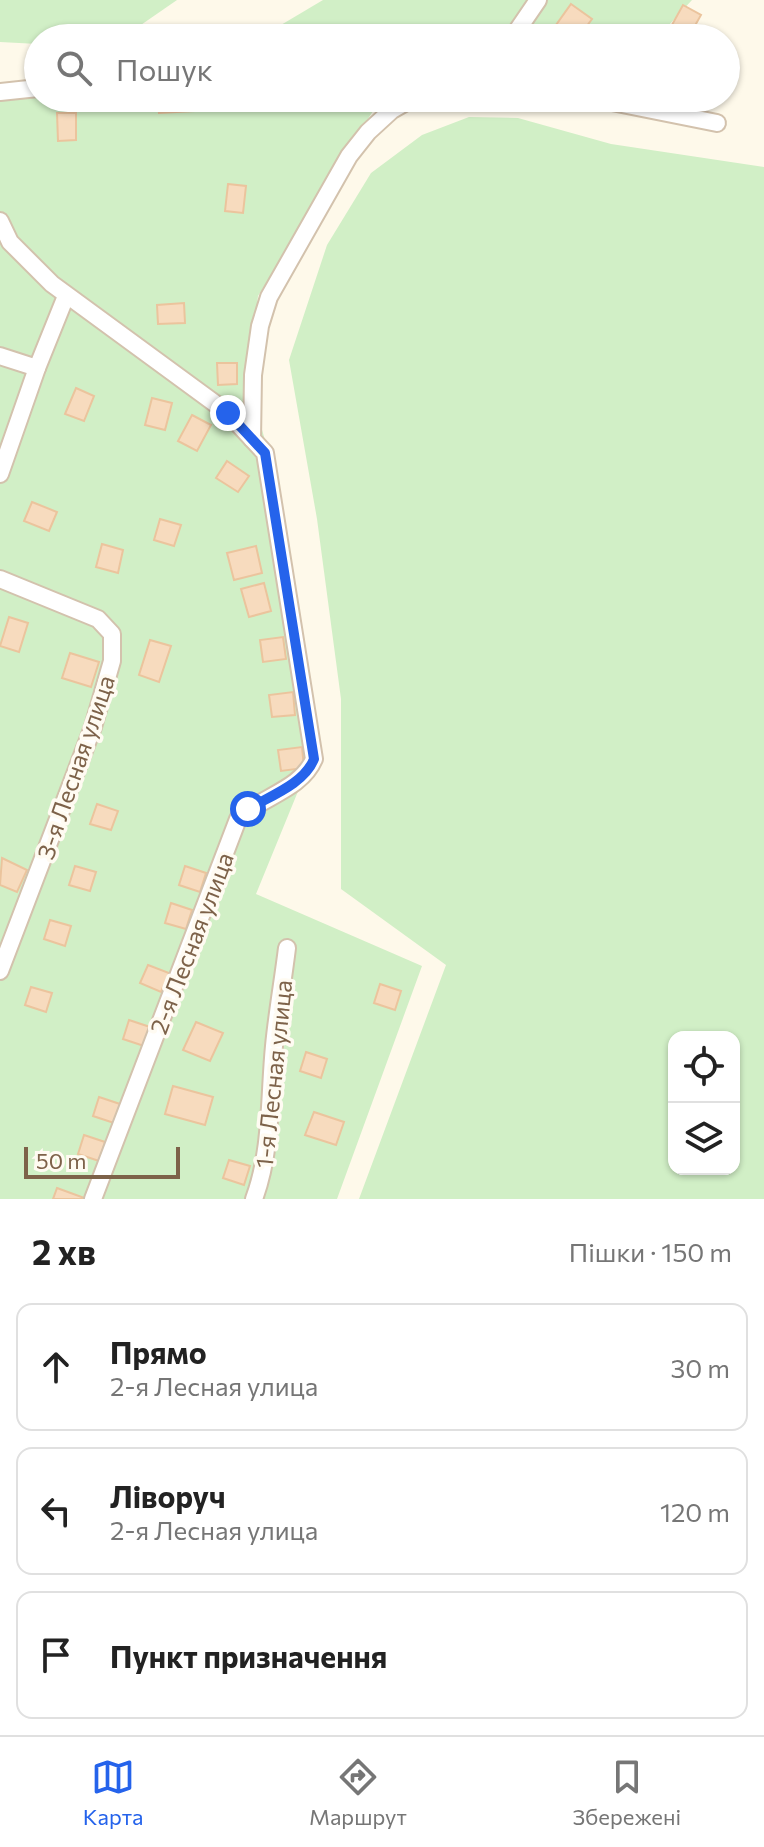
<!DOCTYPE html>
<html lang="uk">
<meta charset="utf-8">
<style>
:root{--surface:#fff;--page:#f6f6f6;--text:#222;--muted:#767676;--line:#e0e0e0;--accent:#2563eb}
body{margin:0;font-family:Commissioner,sans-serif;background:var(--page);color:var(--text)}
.controls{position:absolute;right:24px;bottom:24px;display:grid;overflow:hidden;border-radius:16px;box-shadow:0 2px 6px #0004}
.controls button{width:72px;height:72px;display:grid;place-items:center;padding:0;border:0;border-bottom:2px solid var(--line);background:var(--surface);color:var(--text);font:40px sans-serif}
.scale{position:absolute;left:24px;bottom:20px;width:156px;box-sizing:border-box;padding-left:8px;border:4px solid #7d6249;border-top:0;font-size:22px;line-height:28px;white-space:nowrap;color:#7d6249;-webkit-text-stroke:6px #fffbf2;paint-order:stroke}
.stop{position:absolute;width:24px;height:24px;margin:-18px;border:6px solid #2563eb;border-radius:50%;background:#fff}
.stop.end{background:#2563eb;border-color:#fff;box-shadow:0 2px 8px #0008}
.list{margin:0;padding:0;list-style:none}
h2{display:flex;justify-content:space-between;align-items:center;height:104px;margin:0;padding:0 32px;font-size:34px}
h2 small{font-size:26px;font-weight:400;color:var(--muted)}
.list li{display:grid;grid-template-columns:52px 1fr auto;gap:24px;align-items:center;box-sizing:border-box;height:128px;margin:0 16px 16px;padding:0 16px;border:2px solid var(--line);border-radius:16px}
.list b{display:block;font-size:30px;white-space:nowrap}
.list p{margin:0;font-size:26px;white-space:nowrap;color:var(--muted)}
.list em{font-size:26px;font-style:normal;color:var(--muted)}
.icon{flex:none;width:44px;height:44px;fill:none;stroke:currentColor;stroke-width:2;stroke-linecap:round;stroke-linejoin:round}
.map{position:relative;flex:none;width:764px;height:1199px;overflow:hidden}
.search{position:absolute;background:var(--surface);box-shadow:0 2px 6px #0004;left:24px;right:24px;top:24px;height:88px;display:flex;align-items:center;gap:20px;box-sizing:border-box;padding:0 28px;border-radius:44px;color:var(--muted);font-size:30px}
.sheet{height:536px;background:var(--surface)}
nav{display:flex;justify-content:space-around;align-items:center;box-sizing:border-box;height:112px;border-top:2px solid var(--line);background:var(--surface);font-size:22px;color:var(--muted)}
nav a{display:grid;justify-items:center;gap:4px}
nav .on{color:var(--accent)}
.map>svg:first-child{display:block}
.green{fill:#d1efc6;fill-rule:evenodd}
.building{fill:#f7dbbe;stroke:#ebc49d;stroke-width:2}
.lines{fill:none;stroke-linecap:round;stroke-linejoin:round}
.street-casing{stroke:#d3c2ad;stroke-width:20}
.street{stroke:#fff;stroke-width:16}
.route{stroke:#2563eb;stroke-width:10}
.labels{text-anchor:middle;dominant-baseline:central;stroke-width:7;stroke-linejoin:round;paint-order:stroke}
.street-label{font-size:24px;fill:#7d6249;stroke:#fffbf2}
</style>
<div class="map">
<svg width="764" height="1199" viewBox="0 0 764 1199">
<rect width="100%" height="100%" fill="#fef9ea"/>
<g class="green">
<polygon points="0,0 177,0 122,38 38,38 38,44 0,42"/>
<polygon points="323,0 692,0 657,38 259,38"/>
<polygon points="38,82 38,98 381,98 258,296 248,380 270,458 310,762 256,894 422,966 337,1199 0,1199 0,86"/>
<path d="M 469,117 L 518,118 L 611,144 L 764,167 L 764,1199 L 359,1199 L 446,965 L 341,889 L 341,699 L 317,519 L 289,360 L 327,245 L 371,173 L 422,135 ZM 734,1037 L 734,1169 L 674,1169 L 674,1037 Z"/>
</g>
<g class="building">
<polygon points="571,4 592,19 578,38 560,38 551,32"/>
<polygon points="683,5 701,15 688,38 680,38 668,32"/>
<polygon points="158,98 193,98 194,111 159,113"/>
<polygon points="57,113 76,113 76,140 58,141"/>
<polygon points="228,184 246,186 243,213 225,211"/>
<polygon points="184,303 185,323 158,324 157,305"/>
<polygon points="217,363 237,363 237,384 218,385"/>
<polygon points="76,388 94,396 84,421 65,414"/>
<polygon points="152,398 172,403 165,430 145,425"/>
<polygon points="192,415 211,425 197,451 178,441"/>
<polygon points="227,461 249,476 238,492 216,478"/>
<polygon points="32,502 57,512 49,531 24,521"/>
<polygon points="160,519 181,525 174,546 154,540"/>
<polygon points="102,544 123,550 118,573 96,567"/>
<polygon points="256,546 262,573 234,580 227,553"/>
<polygon points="264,583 271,611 249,617 241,589"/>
<polygon points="9,617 28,623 19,652 0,646"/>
<polygon points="283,637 286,659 263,662 260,640"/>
<polygon points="150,640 171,646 159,682 139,675"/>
<polygon points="70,653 99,662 91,687 62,678"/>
<polygon points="293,692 295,715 272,717 269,695"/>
<polygon points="302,747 304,768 281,771 278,750"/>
<polygon points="97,804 118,811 111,830 90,824"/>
<polygon points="2,858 27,870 17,892 0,885"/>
<polygon points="75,866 96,872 90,891 69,885"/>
<polygon points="185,866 206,873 200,892 179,885"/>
<polygon points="171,903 192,910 186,929 165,923"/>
<polygon points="50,920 71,926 65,946 44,939"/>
<polygon points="148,965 169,973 161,992 140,983"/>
<polygon points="380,984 401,991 395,1010 374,1003"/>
<polygon points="31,987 52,993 46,1012 25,1005"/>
<polygon points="129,1020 150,1027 144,1046 123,1039"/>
<polygon points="196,1022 223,1033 210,1061 183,1050"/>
<polygon points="306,1052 327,1059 321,1078 300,1071"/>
<polygon points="173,1086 213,1097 205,1125 165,1114"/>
<polygon points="99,1097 120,1104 114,1123 93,1116"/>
<polygon points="314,1112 344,1122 336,1145 305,1135"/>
<polygon points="84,1135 105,1142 99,1161 78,1154"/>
<polygon points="229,1160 250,1166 244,1185 223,1178"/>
<polygon points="57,1188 87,1199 53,1199"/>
</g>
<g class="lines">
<g class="street-casing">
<g id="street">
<polyline points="512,38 538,0"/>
<polyline points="0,92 38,88"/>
<polyline points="592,98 717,123"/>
<path d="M 0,221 L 10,242 L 52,284 L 228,413 L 265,453 L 314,759 C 301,790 260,797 238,819 L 93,1199"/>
<polyline points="0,356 37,368"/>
<polyline points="252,439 253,375 260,326 269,297 349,156 368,132 392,110 413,98"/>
<polyline points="0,474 37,368 66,296"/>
<polyline points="0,579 98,619 112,634 112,661 93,727 0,971"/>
<path d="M 254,1199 C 272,1151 269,1097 274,1046 C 277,1014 283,981 287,948"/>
</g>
</g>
<use href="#street" class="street"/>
</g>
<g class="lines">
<path class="route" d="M 228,413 L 265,453 L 314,759 C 304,784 270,796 248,809"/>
</g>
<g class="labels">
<g class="street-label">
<text transform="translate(75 767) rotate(-71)">3-я Лесная улица</text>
<text transform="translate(191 943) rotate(-69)">2-я Лесная улица</text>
<text transform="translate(273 1074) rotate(-84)">1-я Лесная улица</text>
</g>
</g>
</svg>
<div class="controls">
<button><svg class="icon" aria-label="locate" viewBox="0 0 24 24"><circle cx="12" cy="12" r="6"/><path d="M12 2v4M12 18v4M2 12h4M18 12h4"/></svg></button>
<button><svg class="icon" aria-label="layers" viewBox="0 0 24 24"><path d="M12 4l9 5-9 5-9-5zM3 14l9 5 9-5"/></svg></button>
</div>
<div class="scale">50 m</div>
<div class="stop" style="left:248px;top:809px"></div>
<div class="stop end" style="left:228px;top:413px"></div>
<div class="search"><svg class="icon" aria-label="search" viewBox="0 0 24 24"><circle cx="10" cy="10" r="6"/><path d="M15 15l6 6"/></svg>Пошук</div>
</div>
<section class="sheet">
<h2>2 хв<small>Пішки · 150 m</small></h2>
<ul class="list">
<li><svg class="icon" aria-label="ahead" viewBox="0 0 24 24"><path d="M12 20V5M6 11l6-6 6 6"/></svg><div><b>Прямо</b><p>2-я Лесная улица</p></div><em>30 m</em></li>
<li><svg class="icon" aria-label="left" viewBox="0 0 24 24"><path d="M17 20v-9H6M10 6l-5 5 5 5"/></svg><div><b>Ліворуч</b><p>2-я Лесная улица</p></div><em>120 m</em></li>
<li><svg class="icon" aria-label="arrive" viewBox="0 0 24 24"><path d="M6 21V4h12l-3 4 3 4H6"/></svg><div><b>Пункт призначення</b></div></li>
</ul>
</section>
<nav>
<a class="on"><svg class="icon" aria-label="map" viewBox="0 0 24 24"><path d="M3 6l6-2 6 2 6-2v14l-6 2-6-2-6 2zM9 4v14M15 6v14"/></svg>Карта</a>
<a><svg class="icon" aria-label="directions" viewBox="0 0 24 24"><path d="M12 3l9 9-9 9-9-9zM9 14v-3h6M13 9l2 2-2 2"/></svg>Маршрут</a>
<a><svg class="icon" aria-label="saved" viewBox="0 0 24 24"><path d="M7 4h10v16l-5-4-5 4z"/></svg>Збережені</a>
</nav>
